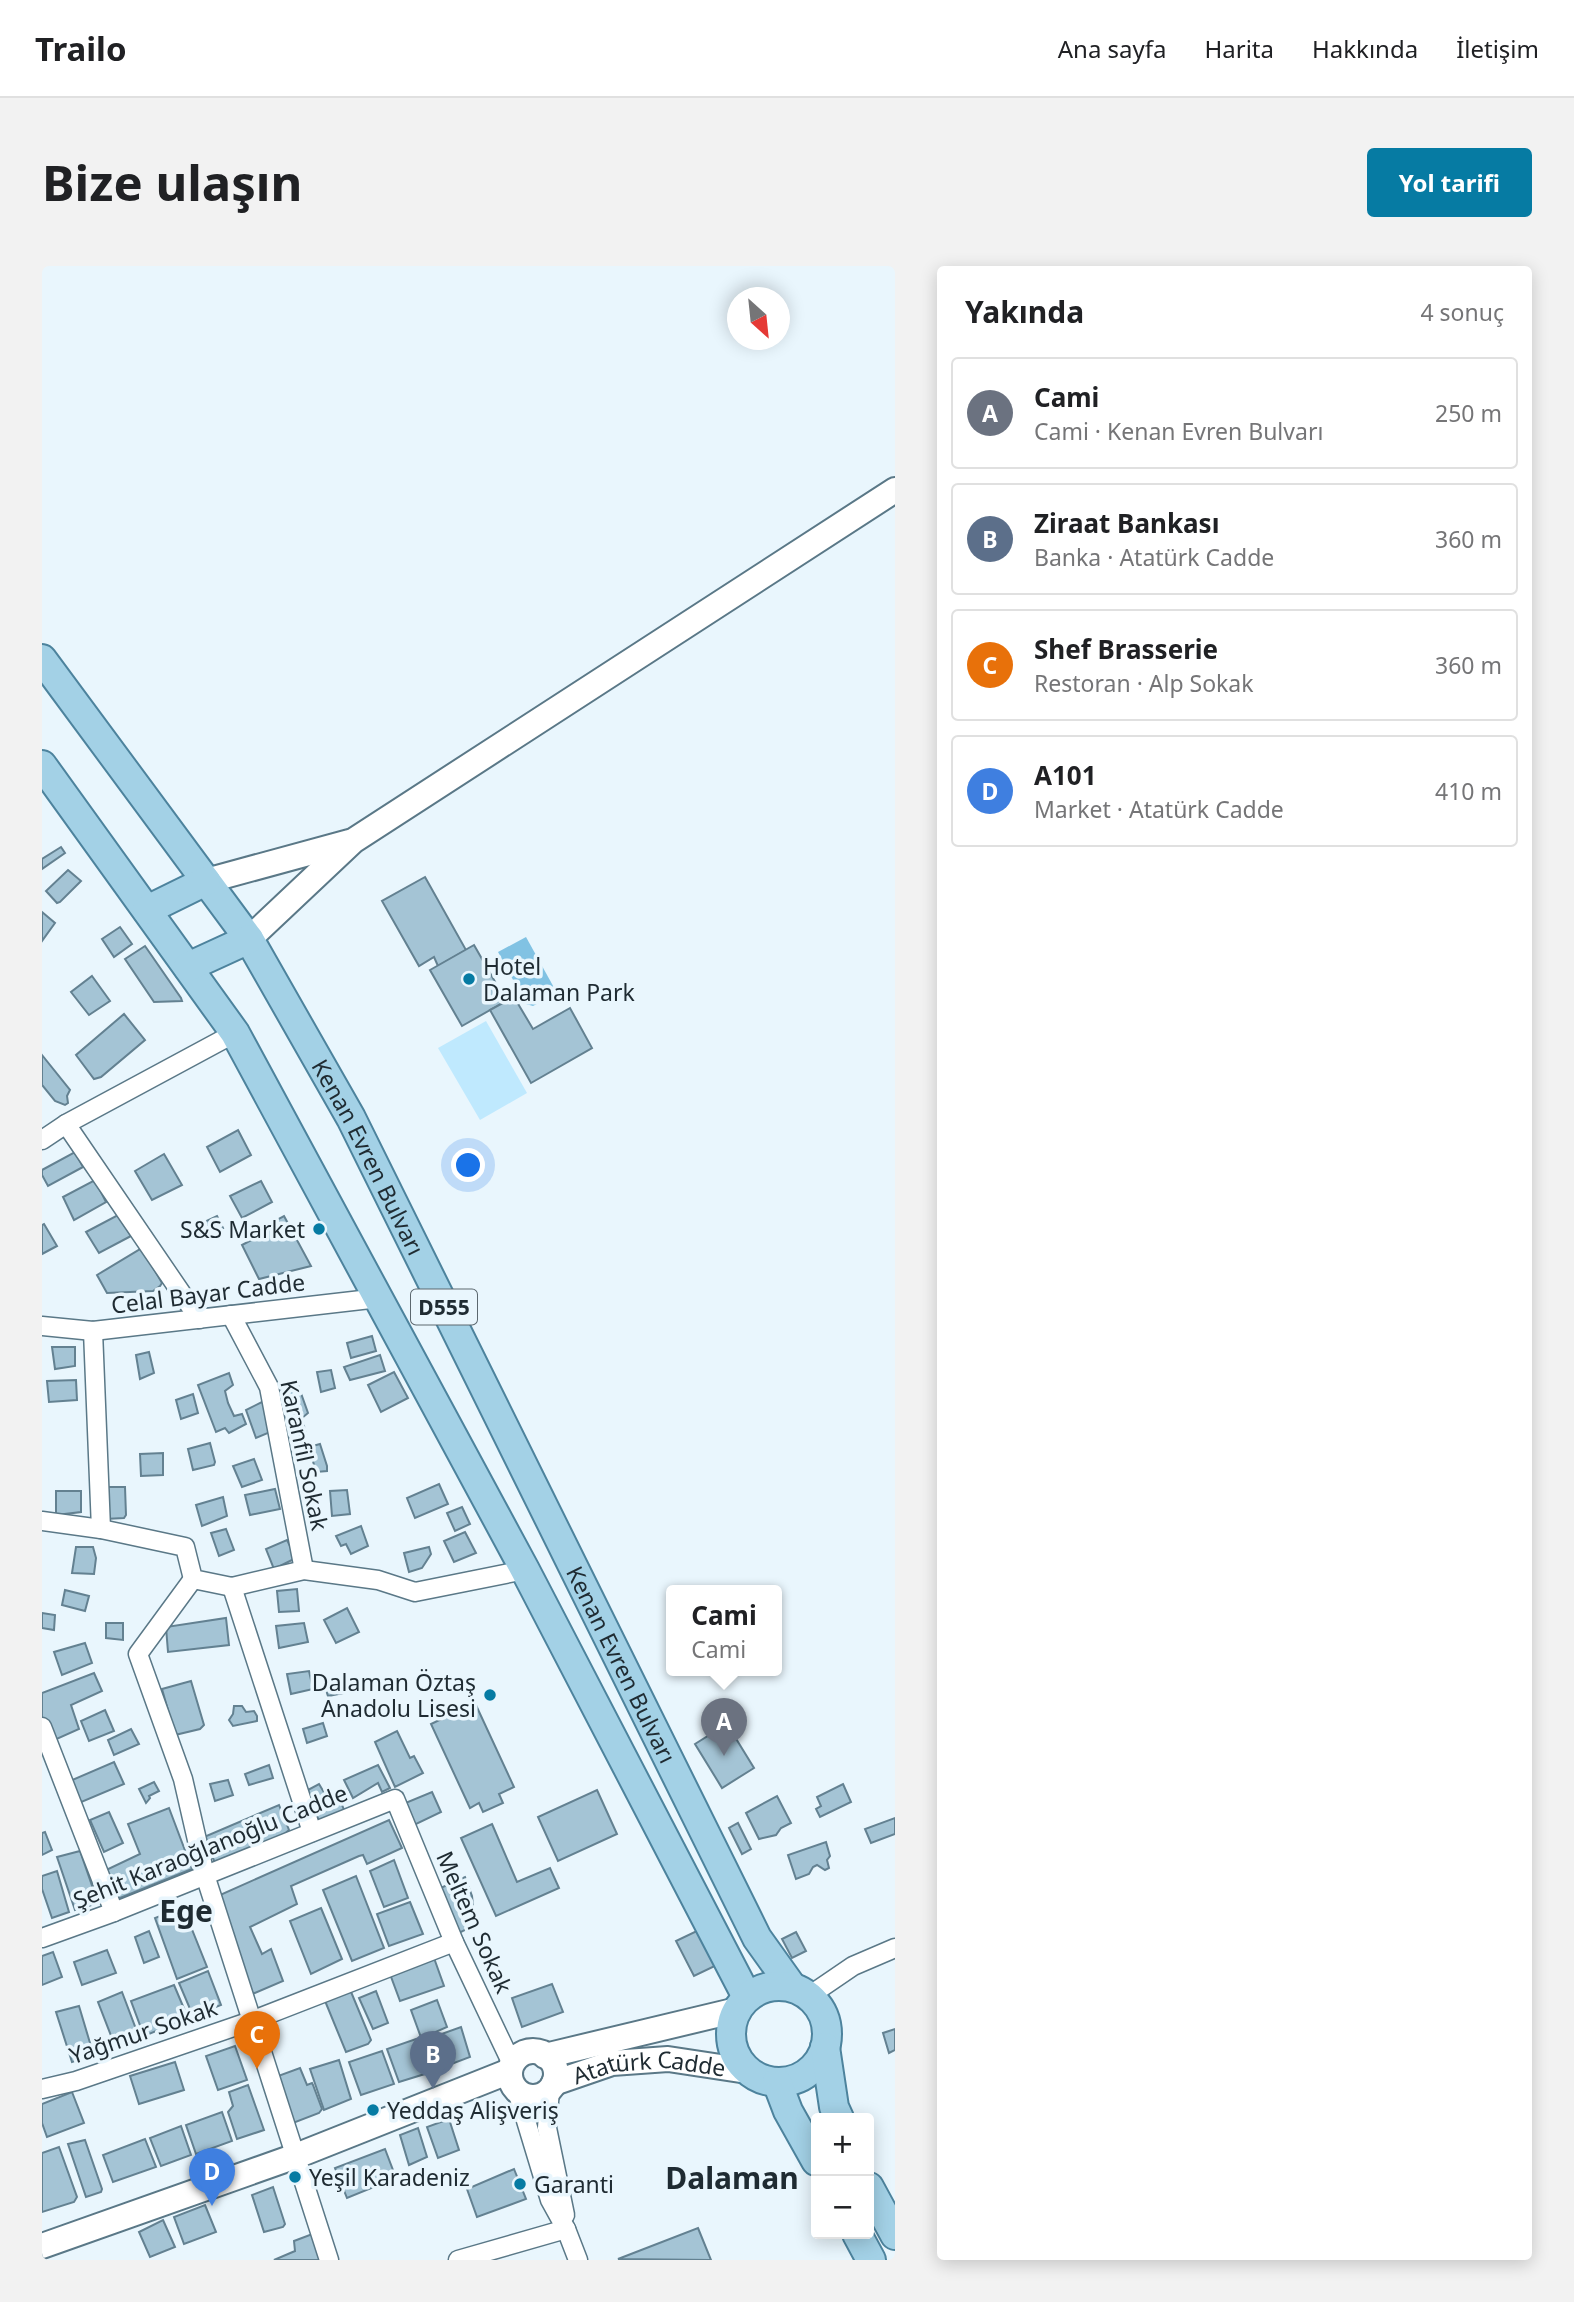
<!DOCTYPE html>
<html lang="tr">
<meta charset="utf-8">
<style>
:root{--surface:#fff;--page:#f2f2f2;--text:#202124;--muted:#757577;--line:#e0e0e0;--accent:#067ba3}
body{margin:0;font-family:"Noto Sans",sans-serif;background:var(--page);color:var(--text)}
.controls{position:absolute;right:21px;bottom:21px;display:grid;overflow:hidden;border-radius:7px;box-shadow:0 4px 18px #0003}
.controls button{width:63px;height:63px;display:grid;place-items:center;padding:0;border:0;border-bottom:2px solid var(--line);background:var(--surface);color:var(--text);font:35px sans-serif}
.compass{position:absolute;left:685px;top:21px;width:63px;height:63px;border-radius:50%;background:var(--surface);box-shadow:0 4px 18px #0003;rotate:153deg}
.you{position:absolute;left:427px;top:900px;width:24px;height:24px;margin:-18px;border:5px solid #fff;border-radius:50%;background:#1a73e8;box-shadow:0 0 0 10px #1a73e833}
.badge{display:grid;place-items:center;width:46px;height:46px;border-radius:50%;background:var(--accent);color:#fff;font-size:23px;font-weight:700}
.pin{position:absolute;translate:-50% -58px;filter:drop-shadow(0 2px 4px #0008)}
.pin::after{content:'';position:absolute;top:37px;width:24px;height:21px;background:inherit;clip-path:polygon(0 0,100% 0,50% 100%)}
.popup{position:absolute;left:624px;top:1319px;width:116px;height:91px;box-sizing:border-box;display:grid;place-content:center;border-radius:7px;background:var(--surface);filter:drop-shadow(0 2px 5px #0005);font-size:23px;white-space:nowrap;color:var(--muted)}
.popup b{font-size:26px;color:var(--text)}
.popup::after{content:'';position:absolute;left:50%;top:100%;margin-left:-14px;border:14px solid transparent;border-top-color:var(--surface)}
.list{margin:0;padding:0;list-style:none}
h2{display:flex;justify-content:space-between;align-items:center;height:91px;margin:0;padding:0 28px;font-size:30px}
h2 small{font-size:23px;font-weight:400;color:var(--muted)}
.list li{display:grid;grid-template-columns:46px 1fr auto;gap:21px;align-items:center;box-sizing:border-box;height:112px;margin:0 14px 14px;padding:0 14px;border:2px solid var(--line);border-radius:7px}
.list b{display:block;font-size:26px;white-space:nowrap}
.list p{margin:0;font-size:23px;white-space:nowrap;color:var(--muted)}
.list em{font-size:23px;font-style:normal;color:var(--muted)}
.map{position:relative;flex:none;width:853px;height:1994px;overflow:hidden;border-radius:7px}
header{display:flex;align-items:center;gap:42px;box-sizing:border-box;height:98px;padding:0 35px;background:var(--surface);border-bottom:2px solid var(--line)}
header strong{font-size:33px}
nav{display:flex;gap:38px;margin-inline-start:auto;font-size:24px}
.intro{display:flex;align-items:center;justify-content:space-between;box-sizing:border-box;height:168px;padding:0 42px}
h1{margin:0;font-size:49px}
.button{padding:18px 32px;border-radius:7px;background:var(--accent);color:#fff;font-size:24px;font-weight:700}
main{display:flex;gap:42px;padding:0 42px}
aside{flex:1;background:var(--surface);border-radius:7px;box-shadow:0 4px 18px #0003}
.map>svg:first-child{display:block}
.green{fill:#bfe9fe}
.water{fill:#81c2e3}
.building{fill:#a4c4d5;stroke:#638191;stroke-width:2}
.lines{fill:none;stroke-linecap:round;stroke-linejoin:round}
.street-casing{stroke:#5a7887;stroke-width:21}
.secondary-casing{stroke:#5a7887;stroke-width:28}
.primary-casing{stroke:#4d839d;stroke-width:32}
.street{stroke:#fff;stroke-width:18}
.secondary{stroke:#fff;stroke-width:24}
.primary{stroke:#a3d1e6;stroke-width:28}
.poi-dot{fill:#067ba3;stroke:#e9f6fd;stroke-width:2.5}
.labels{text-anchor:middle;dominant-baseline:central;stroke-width:7;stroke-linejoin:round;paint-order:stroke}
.shield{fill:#e9f6fd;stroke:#5c686f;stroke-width:2}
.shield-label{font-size:21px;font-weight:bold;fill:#1f2b32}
.poi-label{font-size:23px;fill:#1f2b32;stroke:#e9f6fd;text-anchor:start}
.street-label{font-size:23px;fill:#1f2b32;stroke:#e9f6fd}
.district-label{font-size:30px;font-weight:bold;fill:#1f2b32;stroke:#e9f6fd}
</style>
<header>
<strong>Trailo</strong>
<nav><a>Ana sayfa</a><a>Harita</a><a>Hakkında</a><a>İletişim</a></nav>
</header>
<div class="intro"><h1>Bize ulaşın</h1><a class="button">Yol tarifi</a></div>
<main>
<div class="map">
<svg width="853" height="1994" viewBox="0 0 853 1994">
<rect width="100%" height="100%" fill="#e9f6fd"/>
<polygon class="green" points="444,755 485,827 438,854 396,782"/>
<polygon class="water" points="484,671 515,727 491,740 484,738 456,686"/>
<g class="building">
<polygon points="19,581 23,587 0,603 0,593"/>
<polygon points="26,604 39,615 18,636 15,637 4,625"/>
<polygon points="383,611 424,684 396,700 392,691 377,700 340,635"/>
<polygon points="0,646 13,657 0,675"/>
<polygon points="78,661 90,678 72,691 60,673"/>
<polygon points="432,679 464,735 420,760 388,704"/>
<polygon points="103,680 139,732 140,735 112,736 83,693"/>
<polygon points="50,710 68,735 47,749 29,726"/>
<polygon points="472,731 491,763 528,742 550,782 489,817 448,744"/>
<polygon points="82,748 103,774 59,811 52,813 34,789"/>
<polygon points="0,789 28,824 25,830 26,837 23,839 13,835 0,819"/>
<polygon points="196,864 209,889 178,906 165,881"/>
<polygon points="33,886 41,901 6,920 0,909 0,904"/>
<polygon points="122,888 140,919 110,934 93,905"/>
<polygon points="53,914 64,936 32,954 21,931"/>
<polygon points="219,915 230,936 200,952 188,930"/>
<polygon points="76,949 89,970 57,987 44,966"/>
<polygon points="175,950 181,962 164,971 158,958"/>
<polygon points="242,950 269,1000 217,1013 200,979 217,970 214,965"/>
<polygon points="2,958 15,980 0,988 0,959"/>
<polygon points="100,982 120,1017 118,1020 111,1025 65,1027 55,1009"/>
<polygon points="330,1070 334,1085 309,1092 305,1077"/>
<polygon points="10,1081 33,1081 33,1100 13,1103"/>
<polygon points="107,1086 112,1107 98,1113 94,1089"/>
<polygon points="338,1089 343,1105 308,1114 302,1101"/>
<polygon points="289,1104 293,1122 279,1126 275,1106"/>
<polygon points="352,1106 366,1132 339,1146 326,1119"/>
<polygon points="187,1107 191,1119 183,1125 186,1137 192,1150 200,1148 204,1158 187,1167 183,1162 174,1166 156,1119"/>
<polygon points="34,1114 35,1134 7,1136 5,1115"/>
<polygon points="255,1116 266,1147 260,1152 264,1168 255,1171 239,1122"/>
<polygon points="151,1128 156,1147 139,1153 134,1134"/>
<polygon points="222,1135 233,1164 214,1172 204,1144"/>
<polygon points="168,1177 173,1196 172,1199 151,1204 146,1183"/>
<polygon points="278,1178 285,1200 285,1205 274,1206 267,1181"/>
<polygon points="121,1187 121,1209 99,1210 98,1188"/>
<polygon points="212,1193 220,1214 200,1221 191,1200"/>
<polygon points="397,1218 406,1238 373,1252 365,1232"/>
<polygon points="62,1221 83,1221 84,1249 82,1252 63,1253"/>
<polygon points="233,1223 238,1243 208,1249 203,1229"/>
<polygon points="305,1224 308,1248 290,1250 288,1225"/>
<polygon points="14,1225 39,1225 39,1246 14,1249"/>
<polygon points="181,1231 185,1250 160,1260 154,1239"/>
<polygon points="420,1241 428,1258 413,1265 405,1247"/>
<polygon points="319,1260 326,1280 309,1288 304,1278 299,1280 294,1270"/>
<polygon points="184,1263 192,1284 177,1290 169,1267"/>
<polygon points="423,1266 434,1287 412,1296 402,1275"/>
<polygon points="245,1274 254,1292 232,1303 224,1283"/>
<polygon points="34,1281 51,1281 54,1292 52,1308 30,1307"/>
<polygon points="387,1281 389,1288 380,1302 367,1306 362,1287"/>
<polygon points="255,1323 257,1345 237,1346 235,1325"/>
<polygon points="23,1324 47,1330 43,1345 20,1339"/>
<polygon points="305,1342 317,1366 294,1377 282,1354"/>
<polygon points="0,1347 13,1349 12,1364 0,1362"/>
<polygon points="184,1352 187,1379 126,1386 124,1361"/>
<polygon points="64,1357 81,1357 81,1374 64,1372"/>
<polygon points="262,1357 266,1376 237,1382 234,1360"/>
<polygon points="43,1377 50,1397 20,1409 12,1386"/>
<polygon points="267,1405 271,1423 249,1428 245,1408"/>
<polygon points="52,1407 60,1425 29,1439 37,1463 8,1476 0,1456 0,1427"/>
<polygon points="300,1412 302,1427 286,1430 282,1418"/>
<polygon points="149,1415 162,1459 158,1463 133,1469 120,1423"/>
<polygon points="433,1437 472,1521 457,1528 461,1537 441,1546 437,1537 428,1542 389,1458"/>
<polygon points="192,1440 200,1440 204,1446 212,1445 215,1450 215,1455 191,1460 187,1454 191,1448"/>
<polygon points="63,1444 72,1465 47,1475 39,1455"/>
<polygon points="281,1457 285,1470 265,1477 261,1463"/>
<polygon points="685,1458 712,1502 680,1522 653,1478"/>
<polygon points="89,1463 97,1478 72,1489 66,1474"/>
<polygon points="355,1465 368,1492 372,1490 381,1507 353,1521 333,1476"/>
<polygon points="72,1496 82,1518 37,1537 28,1515"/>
<polygon points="227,1499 231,1512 207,1519 203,1508"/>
<polygon points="336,1499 348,1522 340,1526 336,1517 311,1532 302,1514"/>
<polygon points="186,1514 191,1529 173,1535 168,1518"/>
<polygon points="112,1516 117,1525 107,1530 108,1532 104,1537 97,1523"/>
<polygon points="277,1518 283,1528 295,1526 302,1544 277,1555 264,1525"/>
<polygon points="801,1518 809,1536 778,1551 774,1543 779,1540 775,1531"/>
<polygon points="555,1524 575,1568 516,1595 496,1551"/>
<polygon points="390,1526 399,1546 370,1560 361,1538"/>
<polygon points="735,1530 749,1557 739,1562 734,1569 717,1573 704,1547"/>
<polygon points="237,1539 247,1564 240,1570 173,1597 162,1571"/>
<polygon points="127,1542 150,1603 73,1634 62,1605 98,1588 86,1558"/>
<polygon points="67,1546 81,1577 62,1586 48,1554"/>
<polygon points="853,1552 853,1568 829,1577 823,1563"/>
<polygon points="347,1554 360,1582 325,1598 321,1589 317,1590 249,1620 255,1638 208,1661 220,1688 229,1683 241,1715 208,1729 178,1629"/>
<polygon points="696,1557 709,1583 700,1588 687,1562"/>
<polygon points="450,1558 475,1616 508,1602 517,1622 454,1650 419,1572"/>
<polygon points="3,1566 10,1584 0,1589 0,1567"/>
<polygon points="784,1576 788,1590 785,1594 787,1602 783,1604 775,1599 771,1601 767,1608 754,1613 746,1589"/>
<polygon points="38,1585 56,1637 33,1644 15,1591"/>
<polygon points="352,1594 366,1632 342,1641 328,1605"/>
<polygon points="15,1605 27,1646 10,1652 0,1623 0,1610"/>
<polygon points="314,1610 342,1682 310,1695 281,1624"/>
<polygon points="423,1611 430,1630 433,1659 413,1669 394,1624"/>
<polygon points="368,1636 381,1668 347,1680 335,1648"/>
<polygon points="141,1641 165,1701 135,1713 113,1652"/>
<polygon points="279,1642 300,1693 269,1708 248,1655"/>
<polygon points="661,1662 679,1697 652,1710 634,1675"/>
<polygon points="107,1665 117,1691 102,1697 93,1671"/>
<polygon points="754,1666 764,1685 750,1692 740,1673"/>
<polygon points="65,1684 74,1707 40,1719 32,1696"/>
<polygon points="11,1686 20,1711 0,1719 0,1690"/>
<polygon points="392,1692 402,1720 358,1735 348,1708"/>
<polygon points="166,1705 179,1739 151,1750 137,1717"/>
<polygon points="510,1718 521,1746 480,1761 470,1732"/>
<polygon points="132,1719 146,1752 102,1770 89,1735"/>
<polygon points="307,1721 329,1774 326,1778 304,1786 281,1730"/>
<polygon points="334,1725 346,1757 331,1763 317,1732"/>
<polygon points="80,1726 97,1771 73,1780 56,1736"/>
<polygon points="395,1734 405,1761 389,1768 393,1785 385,1788 369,1744"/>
<polygon points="37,1740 51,1787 49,1790 30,1796 14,1746"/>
<polygon points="419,1761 428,1791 391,1805 386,1793 398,1787 394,1770"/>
<polygon points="853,1763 853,1784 847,1787 841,1767"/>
<polygon points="374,1773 386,1807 357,1816 345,1783"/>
<polygon points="193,1780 205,1814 176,1824 164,1790"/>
<polygon points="340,1785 352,1818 319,1829 307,1796"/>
<polygon points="297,1794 309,1833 282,1844 268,1803"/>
<polygon points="133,1796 142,1824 97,1838 88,1810"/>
<polygon points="258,1802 265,1819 270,1817 271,1819 280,1843 277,1847 251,1857 236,1810"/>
<polygon points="206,1819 222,1864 195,1873 186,1846 191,1840 187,1826"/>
<polygon points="30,1826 42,1857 5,1871 0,1857 0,1838"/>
<polygon points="180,1846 190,1875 154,1888 144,1859"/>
<polygon points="407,1853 417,1884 396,1892 385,1861"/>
<polygon points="139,1860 149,1889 119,1900 108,1872"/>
<polygon points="376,1862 385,1891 367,1899 358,1869"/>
<polygon points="103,1873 114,1901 71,1916 61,1889"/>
<polygon points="43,1874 60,1923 59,1926 44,1931 26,1878"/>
<polygon points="17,1881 35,1931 32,1936 0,1946 0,1887"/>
<polygon points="343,1883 354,1912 305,1932 293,1902"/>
<polygon points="472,1903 484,1933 435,1951 425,1923"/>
<polygon points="231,1921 243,1958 241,1961 222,1966 210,1929"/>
<polygon points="163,1939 174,1966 142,1978 132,1951"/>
<polygon points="121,1954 133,1981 108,1991 97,1966"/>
<polygon points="656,1962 669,1994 576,1993"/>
<polygon points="273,1967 282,1994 232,1994 253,1985 252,1975"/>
</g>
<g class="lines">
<g class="street-casing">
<g id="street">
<polyline points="24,858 157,1053"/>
<polyline points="0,874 24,858 193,767"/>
<polyline points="189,1049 227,1121 262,1304"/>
<polyline points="0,1060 51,1065 337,1032"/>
<polyline points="51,1065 59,1263"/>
<polyline points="0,1255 59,1263 143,1281 151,1313 190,1321 262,1304 336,1314 373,1326 483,1304"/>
<polyline points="151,1313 96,1388 141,1513 163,1609 287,1994"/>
<polyline points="190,1321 270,1566"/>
<polyline points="0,1461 72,1646"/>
<polyline points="0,1672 72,1646 353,1533 412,1676 470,1798"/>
<polyline points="767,1730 811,1700 853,1682"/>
<polyline points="0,1823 34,1815 209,1755 412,1676"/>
<polyline points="508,1823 505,1862 523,1949"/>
<polyline points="475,1825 508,1934 524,1963 536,1994"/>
<polyline points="416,1994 524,1963"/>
</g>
</g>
<g class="secondary-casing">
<g id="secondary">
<polyline points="164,615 307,576"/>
<polyline points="207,673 311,575 853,224"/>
<circle cx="491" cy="1808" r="23"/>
<polyline points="503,1790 695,1744"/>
<path id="s1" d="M 512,1817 L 570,1797 L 626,1793 L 705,1805"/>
<polyline points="0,1980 254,1890 468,1805"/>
</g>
</g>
<g class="primary-casing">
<g id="primary">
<path id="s2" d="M 0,393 L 207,673 L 309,852 L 715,1672 L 750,1721"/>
<polyline points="0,499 193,767 483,1304 705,1731"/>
<polyline points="105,644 164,615"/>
<polyline points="146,701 207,673"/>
<circle cx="737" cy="1768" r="48"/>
<polyline points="783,1781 792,1841 797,1852"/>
<polyline points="735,1816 746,1845 774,1895"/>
<polyline points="827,1921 853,1969"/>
<polyline points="815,1968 829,1994"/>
</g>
</g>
<use href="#street" class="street"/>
<use href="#secondary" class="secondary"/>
<use href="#primary" class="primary"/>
</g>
<g class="poi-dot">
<circle cx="427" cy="713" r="7"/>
<circle cx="277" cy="963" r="7"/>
<circle cx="448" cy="1429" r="7"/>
<circle cx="331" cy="1844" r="7"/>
<circle cx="253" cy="1911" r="7"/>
<circle cx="478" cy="1918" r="7"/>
</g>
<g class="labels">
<rect class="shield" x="369" y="1023.5" width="66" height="35" rx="5"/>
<g class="shield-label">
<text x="402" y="1041">D555</text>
</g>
<g class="poi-label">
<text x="441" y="700">Hotel<tspan x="441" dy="26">Dalaman Park</tspan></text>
<text x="263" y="963" text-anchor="end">S&amp;S Market</text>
<text x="434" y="1416" text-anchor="end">Dalaman Öztaş<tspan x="434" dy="26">Anadolu Lisesi</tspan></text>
<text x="345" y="1844">Yeddaş Alişveriş</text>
<text x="267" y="1911">Yeşil Karadeniz</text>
<text x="492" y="1918">Garanti</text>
</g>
<g class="street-label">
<text stroke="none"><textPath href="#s2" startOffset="597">Kenan Evren Bulvarı</textPath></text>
<text transform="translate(166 1027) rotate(-7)">Celal Bayar Cadde</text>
<text transform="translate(263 1189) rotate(78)">Karanfil Sokak</text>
<text stroke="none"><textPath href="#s2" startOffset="1164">Kenan Evren Bulvarı</textPath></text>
<text transform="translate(168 1580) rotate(-22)">Şehit Karaoğlanoğlu Cadde</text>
<text transform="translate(433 1656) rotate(66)">Meltem Sokak</text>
<text transform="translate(101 1765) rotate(-19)">Yağmur Sokak</text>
<text stroke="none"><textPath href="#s1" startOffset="98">Atatürk Cadde</textPath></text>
</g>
<g class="district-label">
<text x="144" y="1644">Ege</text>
<text x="690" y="1911">Dalaman</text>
</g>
</g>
</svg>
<div class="controls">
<button>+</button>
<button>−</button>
</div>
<svg class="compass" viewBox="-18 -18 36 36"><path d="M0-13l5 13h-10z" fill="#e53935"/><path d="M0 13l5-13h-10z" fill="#757577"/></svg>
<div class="you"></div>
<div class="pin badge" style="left:682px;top:1490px;background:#6b7280">A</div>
<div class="popup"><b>Cami</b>Cami</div>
<div class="pin badge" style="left:391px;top:1823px;background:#5c6f8a">B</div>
<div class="pin badge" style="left:215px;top:1803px;background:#e8710a">C</div>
<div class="pin badge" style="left:170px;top:1940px;background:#3f7fe0">D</div>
</div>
<aside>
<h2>Yakında<small>4 sonuç</small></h2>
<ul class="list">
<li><span class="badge" style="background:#6b7280">A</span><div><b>Cami</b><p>Cami · Kenan Evren Bulvarı</p></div><em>250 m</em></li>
<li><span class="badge" style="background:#5c6f8a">B</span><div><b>Ziraat Bankası</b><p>Banka · Atatürk Cadde</p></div><em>360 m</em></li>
<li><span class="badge" style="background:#e8710a">C</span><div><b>Shef Brasserie</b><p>Restoran · Alp Sokak</p></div><em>360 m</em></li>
<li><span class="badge" style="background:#3f7fe0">D</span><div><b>A101</b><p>Market · Atatürk Cadde</p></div><em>410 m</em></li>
</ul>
</aside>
</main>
